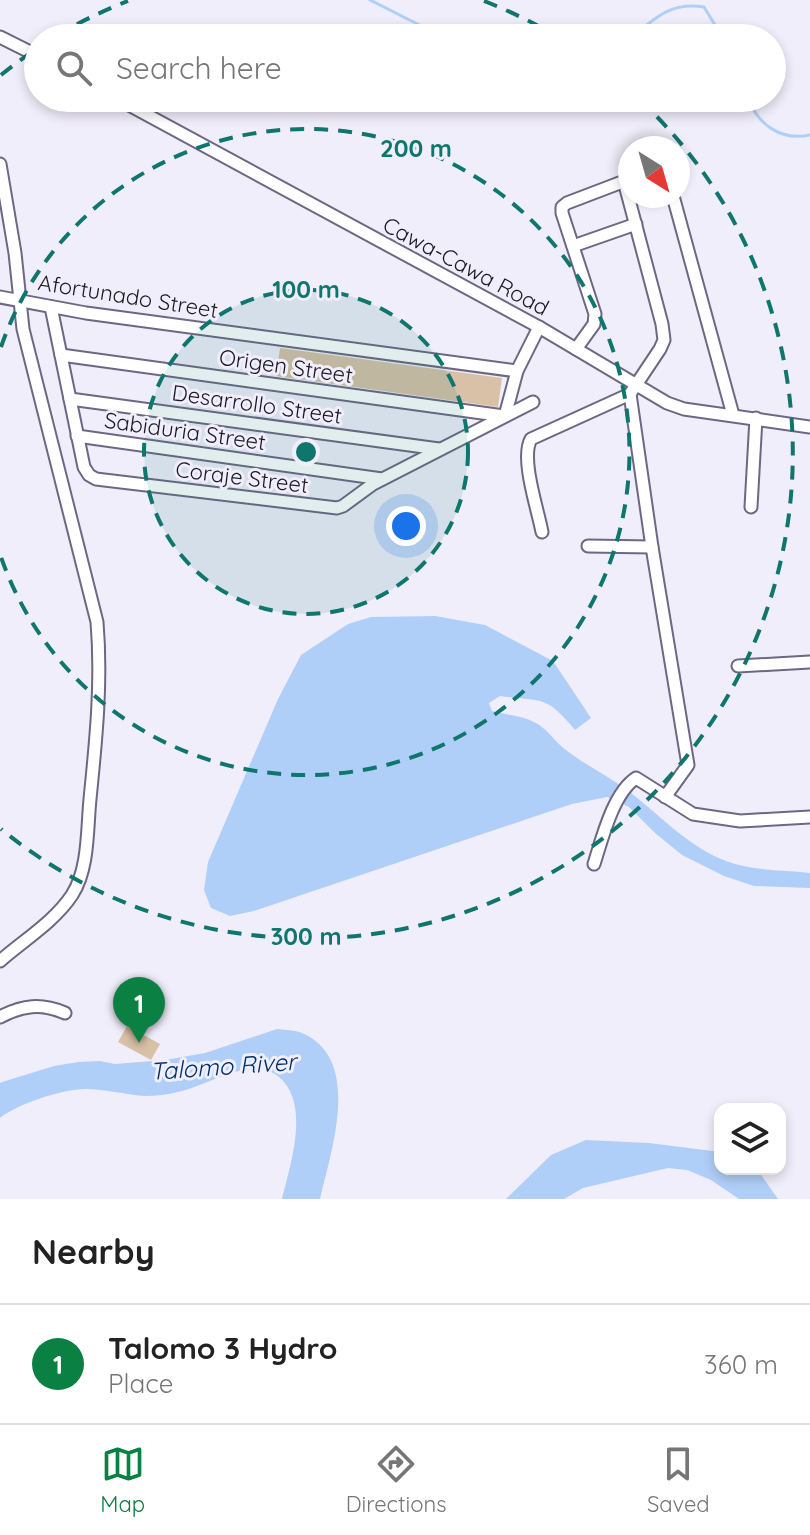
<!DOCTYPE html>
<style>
:root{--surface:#fff;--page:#f2f2f2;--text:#222;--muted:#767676;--line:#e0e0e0;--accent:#0b8043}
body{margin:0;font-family:Quicksand,sans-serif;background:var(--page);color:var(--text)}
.controls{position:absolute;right:24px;bottom:24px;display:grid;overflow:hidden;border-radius:16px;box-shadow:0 4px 12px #0003}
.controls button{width:72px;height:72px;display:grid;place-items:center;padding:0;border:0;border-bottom:2px solid var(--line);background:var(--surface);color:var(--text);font:40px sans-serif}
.compass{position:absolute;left:618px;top:136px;width:72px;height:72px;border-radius:50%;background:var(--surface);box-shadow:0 4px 12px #0003;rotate:143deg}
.you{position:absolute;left:406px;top:526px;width:28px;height:28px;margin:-20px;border:6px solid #fff;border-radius:50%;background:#1a73e8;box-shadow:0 0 0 12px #1a73e833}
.badge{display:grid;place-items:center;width:52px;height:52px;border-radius:50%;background:var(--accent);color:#fff;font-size:26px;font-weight:700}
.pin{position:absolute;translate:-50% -66px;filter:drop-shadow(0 2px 4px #0008)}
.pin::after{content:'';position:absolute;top:42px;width:28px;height:24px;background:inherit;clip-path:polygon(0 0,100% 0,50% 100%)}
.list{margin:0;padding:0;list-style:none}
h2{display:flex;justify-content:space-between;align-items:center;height:104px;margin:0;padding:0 32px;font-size:34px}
h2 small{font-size:26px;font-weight:400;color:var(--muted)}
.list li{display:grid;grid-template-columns:52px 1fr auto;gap:24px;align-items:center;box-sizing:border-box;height:120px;padding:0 32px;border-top:2px solid var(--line)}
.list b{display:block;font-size:30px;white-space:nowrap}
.list p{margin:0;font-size:26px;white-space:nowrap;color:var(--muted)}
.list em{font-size:26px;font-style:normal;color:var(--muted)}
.icon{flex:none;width:44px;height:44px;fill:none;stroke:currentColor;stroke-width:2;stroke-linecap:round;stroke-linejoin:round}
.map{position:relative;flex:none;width:810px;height:1199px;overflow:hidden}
.search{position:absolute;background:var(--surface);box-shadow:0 4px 12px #0003;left:24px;right:24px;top:24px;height:88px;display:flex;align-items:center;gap:20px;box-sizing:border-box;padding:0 28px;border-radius:44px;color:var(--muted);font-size:30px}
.sheet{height:224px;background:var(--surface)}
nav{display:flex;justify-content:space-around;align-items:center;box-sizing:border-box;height:112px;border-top:2px solid var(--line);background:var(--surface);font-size:22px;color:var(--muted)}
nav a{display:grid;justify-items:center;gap:4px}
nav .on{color:var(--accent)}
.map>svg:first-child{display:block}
.water{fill:#b0cff8}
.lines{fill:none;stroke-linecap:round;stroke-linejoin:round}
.stream{stroke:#b0cff8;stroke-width:3}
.building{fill:#d9c1a8}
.minor-casing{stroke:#6e6783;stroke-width:15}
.minor{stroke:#fff;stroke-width:11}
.ring{fill:none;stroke:#0f766e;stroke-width:4;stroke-dasharray:14 10}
.labels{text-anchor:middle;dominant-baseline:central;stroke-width:6;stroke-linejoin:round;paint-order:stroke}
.street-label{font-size:22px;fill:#1c1924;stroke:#f1eefb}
.water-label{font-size:24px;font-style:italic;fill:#00306a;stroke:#f1eefb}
.centre{fill:#0f766e;stroke:#f1eefb;stroke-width:4}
.ring-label{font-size:24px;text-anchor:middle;font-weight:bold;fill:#0f766e;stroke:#f1eefb;stroke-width:6;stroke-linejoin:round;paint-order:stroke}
</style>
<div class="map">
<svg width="810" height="1199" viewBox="0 0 810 1199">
<rect width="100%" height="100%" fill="#f1eefb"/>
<g class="water">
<path d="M 435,616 L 485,625 L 553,661 L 591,718 L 575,730 C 545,694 543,702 500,696 L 489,703 L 492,711 C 506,715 521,715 534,722 C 547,728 554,741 566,750 C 585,765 607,775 627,790 C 659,814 687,846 726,861 C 752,871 782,870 810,873 L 810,888 L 754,886 L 724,876 L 682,855 L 655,833 L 629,807 L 607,797 L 572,804 L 254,911 L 230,916 L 211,908 L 204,890 L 208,862 L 278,699 L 301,655 L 348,624 L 371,617 Z"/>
<path d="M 277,1029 C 285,1030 295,1030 302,1033 C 363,1059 331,1151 320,1199 L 282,1199 C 290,1165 311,1104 279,1077 C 259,1060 227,1074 205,1083 C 185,1091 167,1096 146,1096 C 126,1095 106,1089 85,1089 C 63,1089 17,1104 0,1118 L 0,1083 L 2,1082 L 54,1066 L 78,1062 L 100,1061 L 115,1064 L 165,1060 L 205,1053 Z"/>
<polygon points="586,1140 649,1143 720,1152 720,1169 757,1169 778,1199 739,1199 711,1180 687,1170 668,1168 583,1188 564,1199 506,1199 551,1155"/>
</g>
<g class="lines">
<g class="stream">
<polyline points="370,0 445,38"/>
<path d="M 631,38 C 655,18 670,2 704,7 L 723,38"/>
<path d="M 748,98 C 758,125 781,141 810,135"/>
</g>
</g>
<g class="building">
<polygon points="280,348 502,378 498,407 276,376"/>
<polygon points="127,1026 160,1044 151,1060 118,1042"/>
</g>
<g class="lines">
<g class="minor-casing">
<g id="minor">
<polyline points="0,37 38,56"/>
<polyline points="116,98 539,327 667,403 684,409 810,427"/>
<path d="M 0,164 L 15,253 L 23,329 L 97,622 C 102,682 96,740 90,799 C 87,829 89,869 72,895 C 54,922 24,940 0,961"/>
<polyline points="673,196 733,415"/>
<polyline points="573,246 636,224"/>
<polyline points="0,297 86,313 517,371"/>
<polyline points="51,307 84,467 89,475 96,479 337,508 343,506 373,484 533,402"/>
<polyline points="576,349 594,324 595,314 562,213 562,207 567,203 630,179"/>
<polyline points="61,355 504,416"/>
<polyline points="630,394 652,547 688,765 665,797"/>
<polyline points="70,399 439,449"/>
<polyline points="505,416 517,371 539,327"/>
<polyline points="77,436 382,479"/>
<polyline points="751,507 756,418"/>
<path d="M 542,532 C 538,510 520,458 531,439 L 630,394 L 660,349 L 664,340 L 662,324 L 624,181"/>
<polyline points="588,546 652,547"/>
<polyline points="738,666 810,662"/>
<path d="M 594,864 C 602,839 613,793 636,778 L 693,814 L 740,821 L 810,817"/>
<path d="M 0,1017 C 23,1005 41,1003 65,1013"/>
</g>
</g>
<use href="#minor" class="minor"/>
</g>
<circle cx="306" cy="452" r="162" fill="#0f766e" fill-opacity=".12"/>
<g class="ring">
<circle cx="306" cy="452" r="162"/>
<path d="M1 347A323 323 0 1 1 1 557"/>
<path d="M1 75A485 485 0 0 1 35 50M56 36A485 485 0 0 1 128 1M484 1A485 485 0 0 1 556 36M640 100A485 485 0 0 1 1 829"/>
</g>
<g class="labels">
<g class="street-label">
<text transform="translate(466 266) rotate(28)">Cawa-Cawa Road</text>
<text transform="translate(128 296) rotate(9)">Afortunado Street</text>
<text transform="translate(286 366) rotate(8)">Origen Street</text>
<text transform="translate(257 404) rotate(8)">Desarrollo Street</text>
<text transform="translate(185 431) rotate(8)">Sabiduria Street</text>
<text transform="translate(242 477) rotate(7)">Coraje Street</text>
</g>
<g class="water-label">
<text transform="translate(223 1066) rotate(-4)">Talomo River</text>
</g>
</g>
<circle cx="306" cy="452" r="12" class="centre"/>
<g class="ring-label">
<text x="416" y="157">200 m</text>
<text x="306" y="298">100 m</text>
<text x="306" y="945">300 m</text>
</g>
</svg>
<div class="controls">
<button><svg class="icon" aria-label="layers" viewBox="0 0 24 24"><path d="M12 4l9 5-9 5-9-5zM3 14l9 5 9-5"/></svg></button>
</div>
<svg class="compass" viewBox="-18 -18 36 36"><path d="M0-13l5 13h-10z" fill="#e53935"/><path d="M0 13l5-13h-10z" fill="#767676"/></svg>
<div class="you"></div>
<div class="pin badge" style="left:139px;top:1043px">1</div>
<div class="search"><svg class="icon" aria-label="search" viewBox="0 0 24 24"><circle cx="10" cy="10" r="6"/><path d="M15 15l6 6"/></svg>Search here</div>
</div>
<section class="sheet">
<h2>Nearby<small></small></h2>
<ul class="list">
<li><span class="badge">1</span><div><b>Talomo 3 Hydro</b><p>Place</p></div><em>360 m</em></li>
</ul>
</section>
<nav>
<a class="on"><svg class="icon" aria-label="map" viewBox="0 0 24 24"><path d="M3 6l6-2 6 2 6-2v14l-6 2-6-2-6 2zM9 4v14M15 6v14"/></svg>Map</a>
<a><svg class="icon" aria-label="directions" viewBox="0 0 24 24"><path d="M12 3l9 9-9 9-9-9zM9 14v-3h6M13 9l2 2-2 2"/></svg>Directions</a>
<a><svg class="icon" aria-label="saved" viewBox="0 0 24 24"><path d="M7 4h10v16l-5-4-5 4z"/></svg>Saved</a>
</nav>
